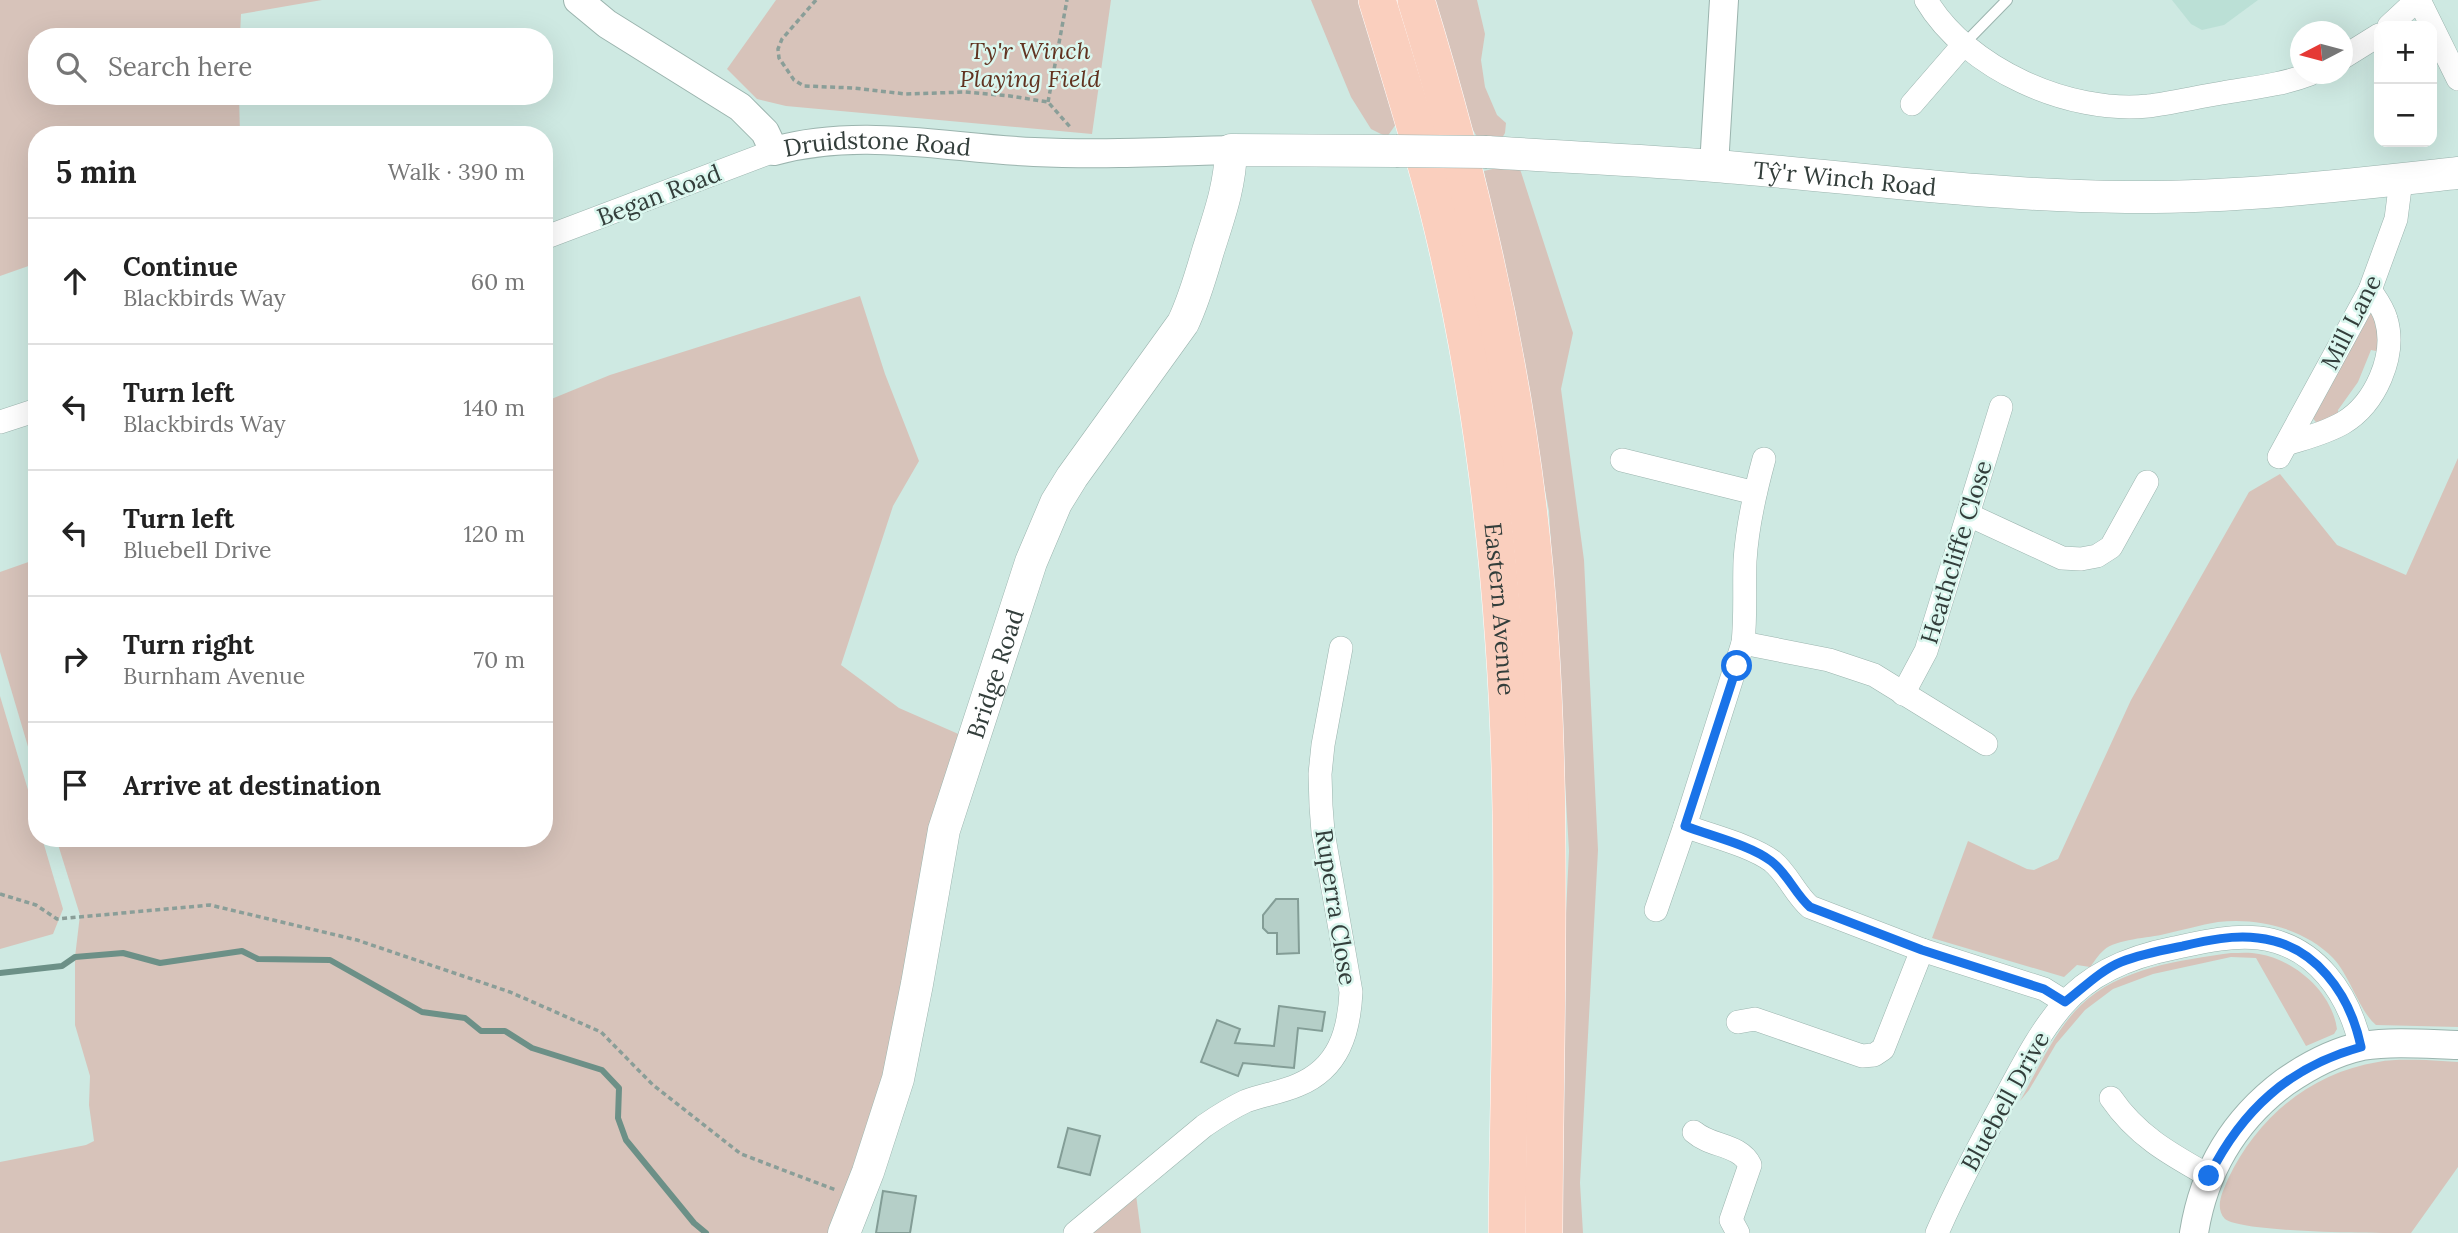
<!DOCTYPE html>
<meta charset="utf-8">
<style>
:root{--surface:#fff;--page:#f2f2f2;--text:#222;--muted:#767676;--line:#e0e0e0}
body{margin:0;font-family:Lora,serif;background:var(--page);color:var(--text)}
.controls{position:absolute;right:21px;top:21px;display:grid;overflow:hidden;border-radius:14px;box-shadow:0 7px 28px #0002}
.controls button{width:63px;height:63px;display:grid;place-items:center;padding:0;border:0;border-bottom:2px solid var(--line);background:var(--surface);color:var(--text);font:35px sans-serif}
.compass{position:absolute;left:2290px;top:21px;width:63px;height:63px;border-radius:50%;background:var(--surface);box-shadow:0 7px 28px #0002;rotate:264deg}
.stop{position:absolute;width:21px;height:21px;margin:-16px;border:5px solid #1a73e8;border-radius:50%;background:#fff}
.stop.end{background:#1a73e8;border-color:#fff;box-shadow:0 2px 7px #0008}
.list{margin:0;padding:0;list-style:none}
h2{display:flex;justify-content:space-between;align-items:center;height:91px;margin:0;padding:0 28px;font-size:30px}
h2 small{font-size:23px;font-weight:400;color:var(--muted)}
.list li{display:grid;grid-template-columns:46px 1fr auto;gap:21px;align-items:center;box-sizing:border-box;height:126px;padding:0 28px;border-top:2px solid var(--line)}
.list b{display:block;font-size:26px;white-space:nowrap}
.list p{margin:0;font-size:23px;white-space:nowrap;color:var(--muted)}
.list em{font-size:23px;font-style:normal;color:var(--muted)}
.icon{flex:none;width:38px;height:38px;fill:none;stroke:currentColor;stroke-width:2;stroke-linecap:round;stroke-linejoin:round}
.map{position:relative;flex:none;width:2458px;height:1233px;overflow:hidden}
.search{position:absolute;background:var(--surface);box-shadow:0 7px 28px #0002;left:28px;top:28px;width:525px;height:77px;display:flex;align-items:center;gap:18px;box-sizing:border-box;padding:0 24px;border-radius:28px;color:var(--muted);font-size:26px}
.panel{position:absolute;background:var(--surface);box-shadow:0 7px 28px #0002;left:28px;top:126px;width:525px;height:721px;border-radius:28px}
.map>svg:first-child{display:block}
.built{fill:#bbe0d6}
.green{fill:#d7c3ba}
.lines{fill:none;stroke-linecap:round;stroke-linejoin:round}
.stream{stroke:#6c9087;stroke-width:6}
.building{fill:#b5cfc8;stroke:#839d96;stroke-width:2}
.service-casing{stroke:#9bb4ae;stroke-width:12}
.minor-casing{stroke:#9bb4ae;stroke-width:24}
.tertiary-casing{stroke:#9bb4ae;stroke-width:30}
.secondary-casing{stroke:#9bb4ae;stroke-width:33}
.trunk-casing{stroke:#fff;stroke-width:38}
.path{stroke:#8a9e98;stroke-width:3.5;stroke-dasharray:5 3.5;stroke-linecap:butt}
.service{stroke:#fff;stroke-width:10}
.minor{stroke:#fff;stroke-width:23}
.tertiary{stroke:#fff;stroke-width:28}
.secondary{stroke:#fff;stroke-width:32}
.trunk{stroke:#facfbe;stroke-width:37}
.secondary-bridge-casing{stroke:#9bb4ae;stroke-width:33;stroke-linecap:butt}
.secondary-bridge{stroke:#fff;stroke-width:32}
.route{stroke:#1a73e8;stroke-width:9}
.labels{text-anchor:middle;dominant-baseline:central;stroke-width:5;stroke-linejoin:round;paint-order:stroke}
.park-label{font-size:24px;font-style:italic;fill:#613320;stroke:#dbf7ef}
.street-label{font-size:24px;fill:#333e3b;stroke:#dbf7ef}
</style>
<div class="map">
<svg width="2458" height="1233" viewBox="0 0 2458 1233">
<rect width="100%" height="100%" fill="#cee9e2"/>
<polygon class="built" points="2172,0 2258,0 2224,25 2202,30 2191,24"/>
<g class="green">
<polygon points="0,0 322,0 241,14 240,37 37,37 37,96 239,96 240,135 37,135 37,263 0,276"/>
<polygon points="776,0 1111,0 1092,134 786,106 757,99 727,69"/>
<polygon points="1311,0 1358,0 1396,124 1387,137 1371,129 1351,97"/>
<polygon points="1432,0 1477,0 1485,34 1481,60 1485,87 1497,115 1506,123 1505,133 1499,143 1480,142 1465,116"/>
<polygon points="1501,167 1520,169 1573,333 1561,389 1584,560 1598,850 1580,1183 1583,1233 1560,1233 1560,1037 1569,851 1549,511 1484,171"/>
<polygon points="860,296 885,374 919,461 893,506 841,665 899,708 963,736 887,1094 830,1233 0,1233 0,1162 86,1145 94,1141 89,1105 90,1076 75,1025 75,957 80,915 56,838 544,838 544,402 610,375"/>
<polygon points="2370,313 2376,315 2381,352 2371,350 2358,382 2338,410 2338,419 2319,426 2311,416"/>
<path d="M 2458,458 L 2458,1027 L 2376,1025 C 2360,1012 2350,976 2333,958 C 2305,929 2258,917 2218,922 C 2200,925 2183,930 2165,934 C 2149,938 2116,939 2104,950 C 2098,955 2094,962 2090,967 L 2077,965 L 2064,977 L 1932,938 L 1968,841 L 2027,869 L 2034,870 L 2058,859 L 2131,700 L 2249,492 L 2280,474 L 2337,545 L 2406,575 Z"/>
<polygon points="37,559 37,777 0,652 0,572"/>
<polygon points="0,696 37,820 37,838 42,838 63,909 53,934 0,949"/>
<path d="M 2231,953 C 2240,953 2250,952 2259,954 C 2295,960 2332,992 2337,1029 L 2334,1034 L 2306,1046 L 2256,958 L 2231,957 L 2153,974 L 2113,989 L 2085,1010 L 2056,1044 L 2029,1090 L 2020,1101 C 2038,1070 2054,1031 2081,1005 C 2119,968 2181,960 2231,953 Z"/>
<path d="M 2426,1060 L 2458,1062 L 2458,1167 L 2411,1233 C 2379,1233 2244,1233 2225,1219 C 2214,1207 2223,1191 2228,1179 C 2257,1118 2310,1073 2378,1062 C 2393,1059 2410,1060 2426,1060 Z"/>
<polygon points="1136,1195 1141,1233 1090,1233"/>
</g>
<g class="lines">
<polyline class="stream" points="0,973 62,966 75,957 123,953 160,963 242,951 258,959 330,960 422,1012 465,1018 481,1031 505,1031 532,1048 602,1070 619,1088 618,1118 626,1140 694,1223 706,1233"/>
</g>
<g class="building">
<polygon points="1276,899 1298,899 1299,953 1277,954 1277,933 1268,933 1263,928 1263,915"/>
<polygon points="1279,1006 1325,1012 1322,1031 1298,1028 1294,1068 1243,1063 1238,1076 1201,1062 1217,1020 1240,1029 1235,1043 1274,1046"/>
<polygon points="1068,1128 1100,1136 1090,1175 1058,1167"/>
<polygon points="883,1191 916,1196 910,1233 876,1233"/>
</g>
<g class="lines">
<g class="service-casing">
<polyline id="service" points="1964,44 2007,0"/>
</g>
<g class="minor-casing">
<g id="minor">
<path d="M 1926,0 C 1967,69 2069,114 2148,106 C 2172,103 2197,97 2222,93 C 2251,88 2282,85 2310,74"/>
<polyline points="2419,0 2458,79"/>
<polyline points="2389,26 2417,0"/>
<polyline points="2342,58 2379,35"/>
<polyline points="1912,104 1964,44"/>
<polyline points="544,238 774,151"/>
<polyline points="0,422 37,410"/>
<path d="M 2287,444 C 2305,438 2326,433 2343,423 C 2375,404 2397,356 2386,319 C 2383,308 2376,299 2370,290"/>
<polyline points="2279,457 2370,290 2396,219 2401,180"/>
<polyline points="1622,460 1755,493"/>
<polyline points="1969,515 2062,558 2081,559 2097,556 2111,547 2147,482"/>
<polyline points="1743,643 1829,660 1874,675 1986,744"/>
<polyline points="1903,694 1926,651 2001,407"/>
<path d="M 1685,826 C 1711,836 1750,845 1772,861 C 1788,874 1795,894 1810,907 L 1922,950 L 2044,989 L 2065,1002"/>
<path d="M 1656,910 L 1685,826 L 1743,643 C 1746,615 1744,589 1745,561 C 1747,526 1755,492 1764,459"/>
<polyline points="1738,1022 1755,1019 1862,1056 1874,1055 1883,1049 1922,950"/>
<path d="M 2111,1098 C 2137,1136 2170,1154 2209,1176"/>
<path d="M 1694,1132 C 1711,1147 1740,1144 1750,1165 L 1731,1220 L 1738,1233"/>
<path d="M 1075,1233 L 1204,1126 C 1217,1117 1231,1108 1246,1101 C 1263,1095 1282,1092 1298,1085 C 1339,1068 1349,1032 1351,992 L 1323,832 L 1321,806 L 1320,774 L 1323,745 L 1341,648"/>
<path d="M 1937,1233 C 1957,1187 1980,1144 2004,1100 C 2022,1067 2038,1034 2063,1005 C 2091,972 2133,956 2174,948 C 2202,942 2230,935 2259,938 C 2316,945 2349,994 2361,1047"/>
</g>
</g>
<g class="tertiary-casing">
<g id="tertiary">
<path id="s1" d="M 578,0 L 607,24 L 740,107 L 765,132 L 774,151 C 860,127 946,148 1034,152 C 1099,155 1166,152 1231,150"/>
<polyline points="1714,166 1724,0"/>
<path d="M 2194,1233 C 2204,1170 2234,1120 2285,1082 C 2308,1066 2334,1052 2362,1046 C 2393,1041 2426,1044 2458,1045"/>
</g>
</g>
<g class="secondary-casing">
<g id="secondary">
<path id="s2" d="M 1487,152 C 1563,157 1639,160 1715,166 C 1852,177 1988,196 2126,197 C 2237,198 2348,185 2458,173"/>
<path id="s3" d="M 844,1233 L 868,1172 L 898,1079 L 917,984 L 944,830 L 1031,562 L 1056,503 L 1072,477 L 1183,323 C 1194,300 1201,275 1208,251 C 1219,216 1230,187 1231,150 L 1396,151"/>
</g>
</g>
<g class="trunk-casing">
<g id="trunk">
<path id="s4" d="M 1377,0 C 1398,68 1419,136 1437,205 C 1473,348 1494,497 1504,644 C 1518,840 1509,1037 1507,1233"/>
<path d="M 1416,0 C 1467,166 1507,334 1528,507 C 1557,748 1545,991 1544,1233"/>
</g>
</g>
<g class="path">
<polyline points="816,0 782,39 778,49 779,58 794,80 804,86 853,88 906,94 965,92 1010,96 1048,102 1071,128"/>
<polyline points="1048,102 1067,0"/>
<polyline points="0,894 36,905 57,919 210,905 357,940 510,992 601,1032 653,1085 741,1154 836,1190"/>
</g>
<use href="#service" class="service"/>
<use href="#minor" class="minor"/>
<use href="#tertiary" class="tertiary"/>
<use href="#secondary" class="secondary"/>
<use href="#trunk" class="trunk"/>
<g class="secondary-bridge-casing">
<polyline id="secondary-bridge" points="1396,151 1487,152"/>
</g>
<use href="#secondary-bridge" class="secondary-bridge"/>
</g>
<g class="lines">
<path class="route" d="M 1737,666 L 1685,826 C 1711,836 1750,845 1771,861 C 1788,874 1795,894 1810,907 L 1922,950 L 2044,989 L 2065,1002 C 2082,989 2101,970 2121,962 C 2141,954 2163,950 2183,946 C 2208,940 2233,935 2258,938 C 2315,944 2350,994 2361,1047 C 2289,1067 2242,1110 2209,1176"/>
</g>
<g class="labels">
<g class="park-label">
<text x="1030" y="50">Ty'r Winch<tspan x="1030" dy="28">Playing Field</tspan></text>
</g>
<g class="street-label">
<text stroke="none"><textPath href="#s1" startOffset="355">Druidstone Road</textPath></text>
<text stroke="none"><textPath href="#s2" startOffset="359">Tŷ'r Winch Road</textPath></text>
<text transform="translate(659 195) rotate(-21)">Began Road</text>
<text transform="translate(2351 322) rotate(-63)">Mill Lane</text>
<text transform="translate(1956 552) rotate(-73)">Heathcliffe Close</text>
<text stroke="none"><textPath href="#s4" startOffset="623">Eastern Avenue</textPath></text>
<text stroke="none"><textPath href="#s3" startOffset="581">Bridge Road</textPath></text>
<text transform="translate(1336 907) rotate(81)">Ruperra Close</text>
<text transform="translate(2005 1101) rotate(-61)">Bluebell Drive</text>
</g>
</g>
</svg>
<div class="controls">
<button>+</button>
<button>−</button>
</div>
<svg class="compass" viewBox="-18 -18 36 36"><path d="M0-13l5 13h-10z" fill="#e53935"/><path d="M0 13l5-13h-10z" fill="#767676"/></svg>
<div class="stop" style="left:1737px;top:666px"></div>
<div class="stop end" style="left:2209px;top:1176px"></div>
<div class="search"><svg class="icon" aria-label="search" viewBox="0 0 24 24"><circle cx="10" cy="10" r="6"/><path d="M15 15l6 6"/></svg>Search here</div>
<section class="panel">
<h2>5 min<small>Walk · 390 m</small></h2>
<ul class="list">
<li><svg class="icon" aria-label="ahead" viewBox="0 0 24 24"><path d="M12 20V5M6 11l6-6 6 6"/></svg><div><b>Continue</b><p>Blackbirds Way</p></div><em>60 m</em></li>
<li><svg class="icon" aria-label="left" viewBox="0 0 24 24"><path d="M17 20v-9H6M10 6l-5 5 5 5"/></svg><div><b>Turn left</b><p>Blackbirds Way</p></div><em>140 m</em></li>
<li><svg class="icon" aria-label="left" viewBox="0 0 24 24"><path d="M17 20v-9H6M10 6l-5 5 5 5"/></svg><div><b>Turn left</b><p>Bluebell Drive</p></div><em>120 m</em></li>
<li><svg class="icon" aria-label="right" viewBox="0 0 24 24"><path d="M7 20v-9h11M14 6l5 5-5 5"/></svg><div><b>Turn right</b><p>Burnham Avenue</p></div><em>70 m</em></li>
<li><svg class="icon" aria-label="arrive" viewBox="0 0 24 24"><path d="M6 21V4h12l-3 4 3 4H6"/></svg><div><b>Arrive at destination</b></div></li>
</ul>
</section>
</div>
